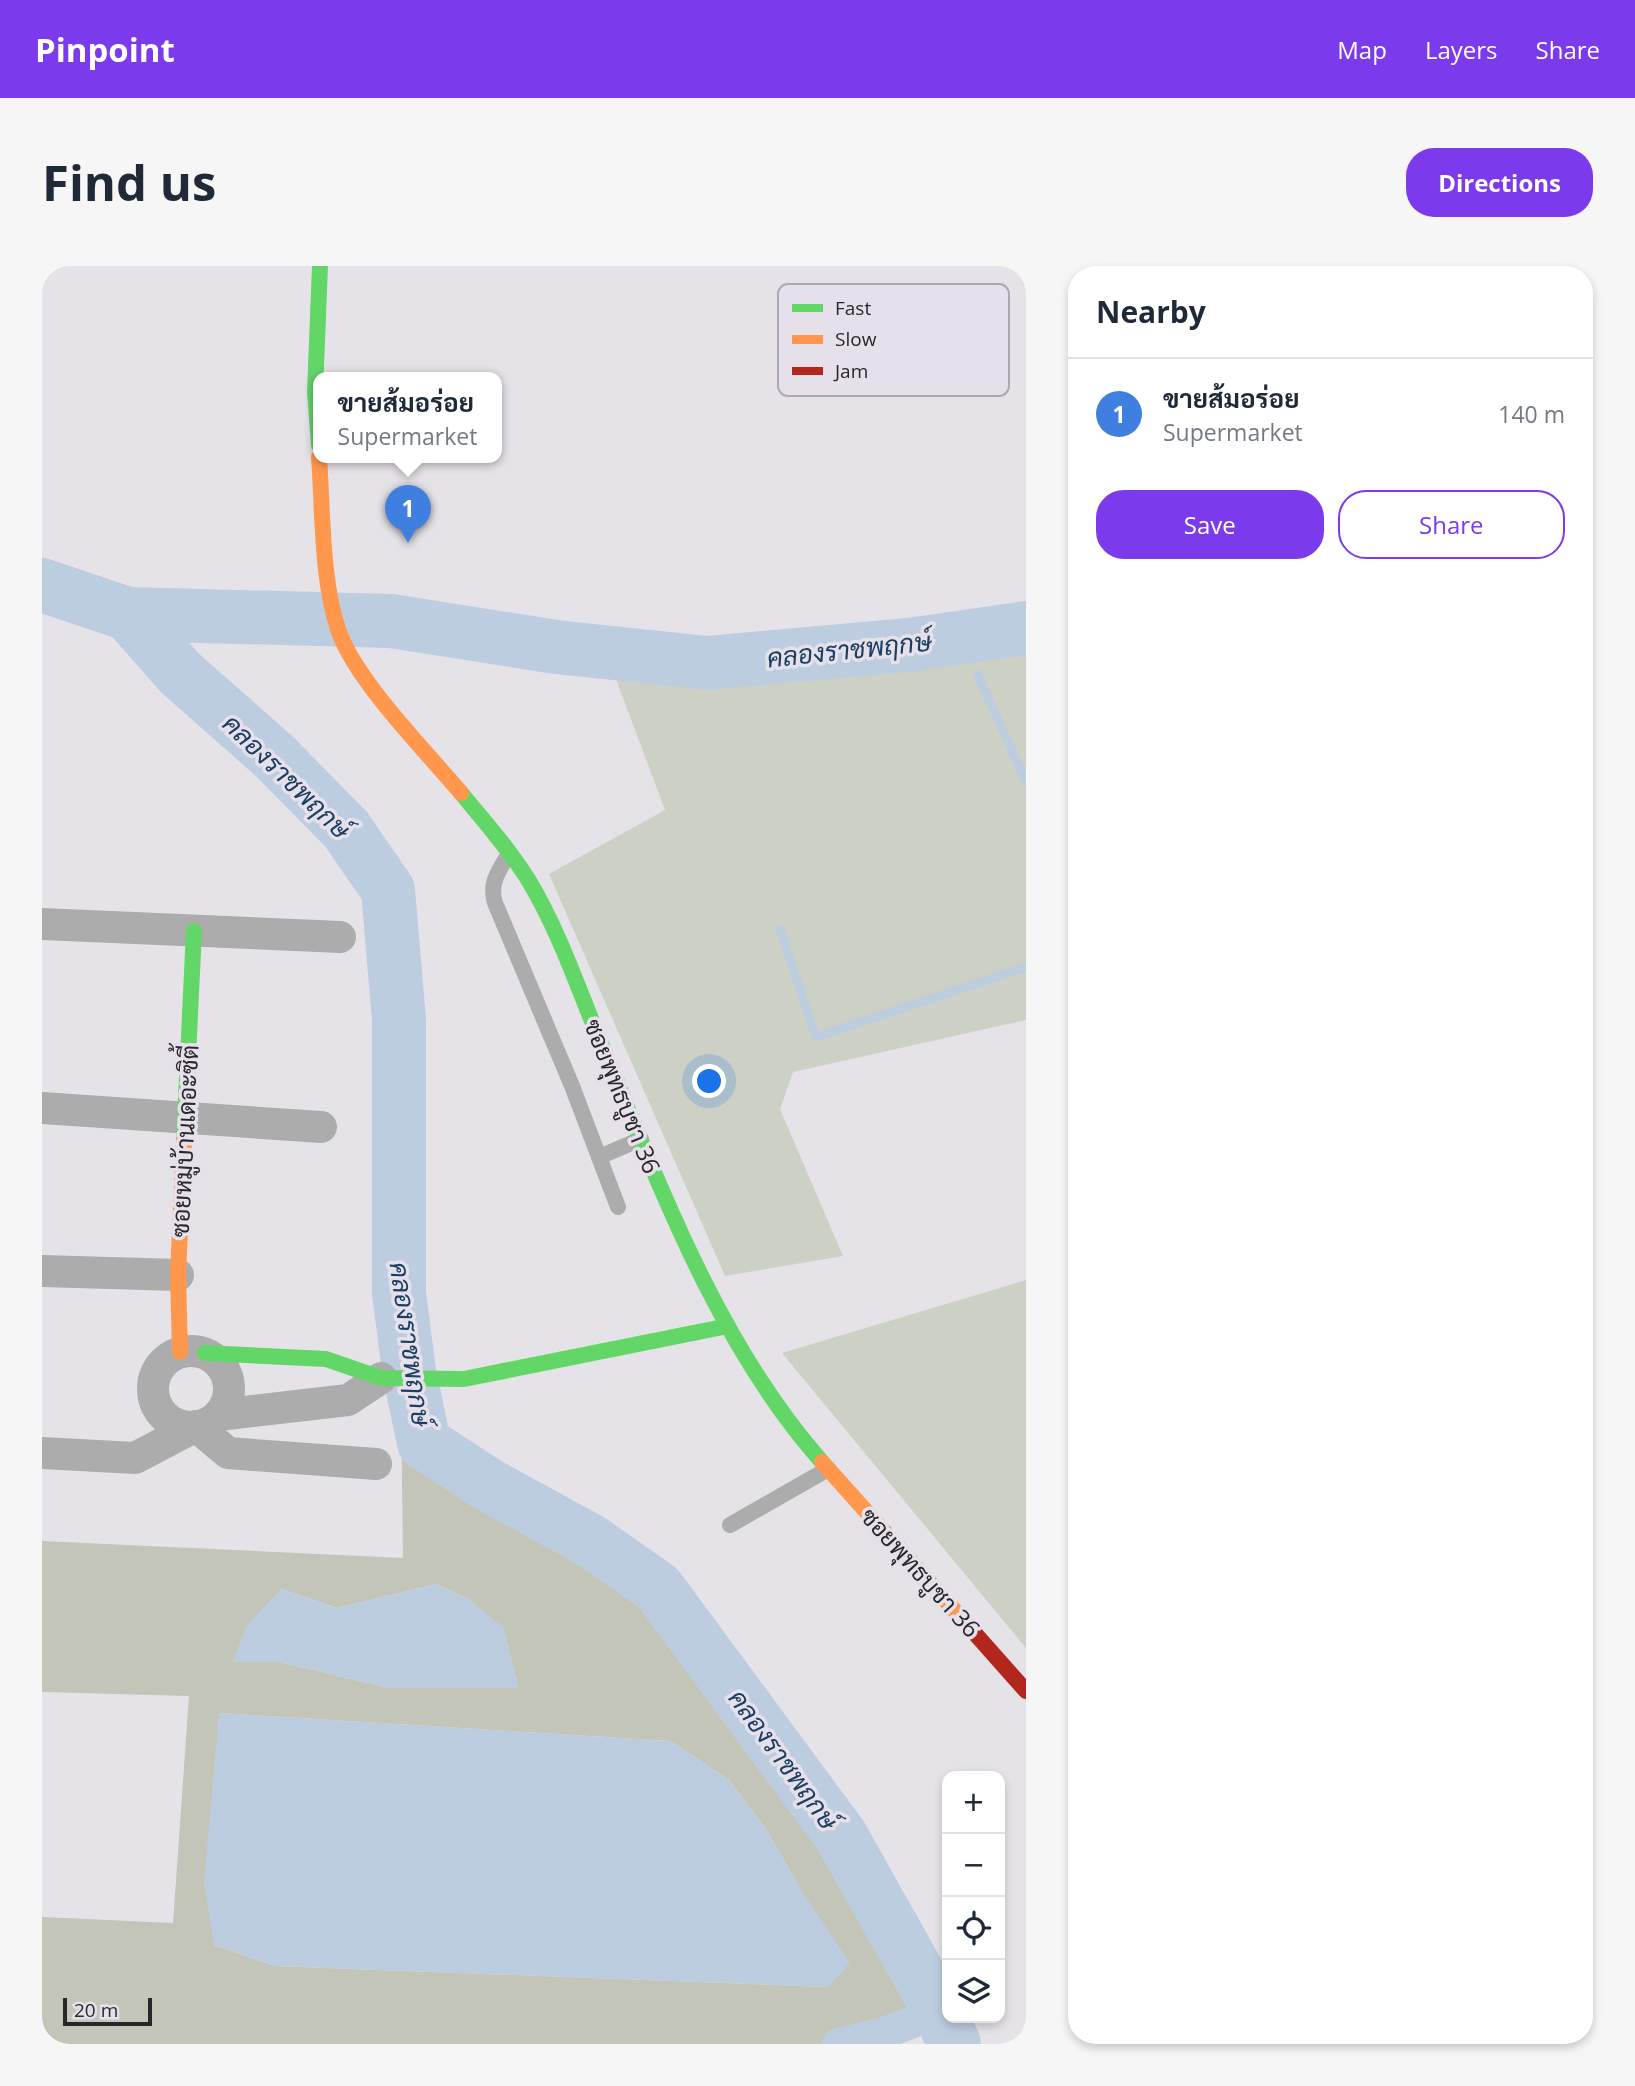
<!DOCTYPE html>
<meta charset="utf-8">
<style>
:root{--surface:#fff;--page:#f6f6f7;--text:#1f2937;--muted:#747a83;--line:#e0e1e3;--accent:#7c3aed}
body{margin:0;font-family:"Open Sans",Sarabun,sans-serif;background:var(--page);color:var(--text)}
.controls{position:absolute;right:21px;bottom:21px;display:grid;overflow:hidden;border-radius:14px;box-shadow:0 4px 10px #0003}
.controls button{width:63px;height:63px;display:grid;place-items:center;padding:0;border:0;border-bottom:2px solid var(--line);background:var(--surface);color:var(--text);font:35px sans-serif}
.scale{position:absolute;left:21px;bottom:18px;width:89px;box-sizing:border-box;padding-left:7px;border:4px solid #29272b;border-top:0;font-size:19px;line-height:24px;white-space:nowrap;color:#29272b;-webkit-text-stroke:5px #e6e0eb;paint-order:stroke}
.you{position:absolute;left:668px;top:816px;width:24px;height:24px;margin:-18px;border:5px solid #fff;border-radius:50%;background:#1a73e8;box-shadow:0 0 0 10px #1a73e833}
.badge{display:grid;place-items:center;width:46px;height:46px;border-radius:50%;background:var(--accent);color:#fff;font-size:23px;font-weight:700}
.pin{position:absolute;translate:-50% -58px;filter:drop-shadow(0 2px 4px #0008)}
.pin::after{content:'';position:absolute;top:37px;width:24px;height:21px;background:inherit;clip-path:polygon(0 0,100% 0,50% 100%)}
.popup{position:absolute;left:271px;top:106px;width:189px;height:91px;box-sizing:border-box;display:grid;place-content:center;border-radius:14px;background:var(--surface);filter:drop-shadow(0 2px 5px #0005);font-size:23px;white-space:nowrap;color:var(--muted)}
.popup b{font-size:26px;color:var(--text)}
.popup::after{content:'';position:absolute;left:50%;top:100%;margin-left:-14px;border:14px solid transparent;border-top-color:var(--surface)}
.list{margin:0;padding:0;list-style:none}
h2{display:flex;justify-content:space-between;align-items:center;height:91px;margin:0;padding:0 28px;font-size:30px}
h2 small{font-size:23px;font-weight:400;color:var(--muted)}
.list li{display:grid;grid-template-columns:46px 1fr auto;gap:21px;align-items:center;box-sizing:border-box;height:112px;padding:0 28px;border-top:2px solid var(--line)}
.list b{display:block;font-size:26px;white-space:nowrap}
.list p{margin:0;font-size:23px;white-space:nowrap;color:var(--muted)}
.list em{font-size:23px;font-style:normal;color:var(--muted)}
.actions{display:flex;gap:14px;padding:21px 28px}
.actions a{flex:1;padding:16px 0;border:2px solid var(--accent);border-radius:28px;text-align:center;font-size:24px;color:var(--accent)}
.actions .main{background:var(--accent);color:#fff}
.icon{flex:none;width:38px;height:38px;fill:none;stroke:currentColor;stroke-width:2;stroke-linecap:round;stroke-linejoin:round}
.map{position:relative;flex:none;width:984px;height:1778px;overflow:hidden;border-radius:28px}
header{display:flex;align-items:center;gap:42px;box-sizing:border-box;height:98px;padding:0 35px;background:var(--accent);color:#fff}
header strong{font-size:33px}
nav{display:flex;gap:38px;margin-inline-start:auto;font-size:24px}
.intro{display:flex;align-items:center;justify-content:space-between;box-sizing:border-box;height:168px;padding:0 42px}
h1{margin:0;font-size:49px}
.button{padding:18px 32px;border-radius:28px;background:var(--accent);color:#fff;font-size:24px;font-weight:700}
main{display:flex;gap:42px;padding:0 42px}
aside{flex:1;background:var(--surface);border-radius:28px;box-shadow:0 4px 10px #0003}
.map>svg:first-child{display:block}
.green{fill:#cdd0c5}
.forest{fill:#c2c5b7;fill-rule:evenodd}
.water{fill:#bdcde0}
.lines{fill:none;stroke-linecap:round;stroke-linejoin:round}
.stream{stroke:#bdcde0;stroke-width:9}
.canal{stroke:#bdcde0;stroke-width:32}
.river{stroke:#bdcde0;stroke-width:54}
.lane{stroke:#acacac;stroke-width:16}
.street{stroke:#acacac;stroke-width:32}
.fast{stroke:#63d668;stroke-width:16}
.slow{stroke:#ff974d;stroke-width:16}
.jam{stroke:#b3261e;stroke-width:16}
.labels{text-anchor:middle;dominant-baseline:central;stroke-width:7;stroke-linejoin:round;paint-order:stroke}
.street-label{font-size:24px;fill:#29272b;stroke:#e6e0eb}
.water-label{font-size:26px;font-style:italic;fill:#1a3f62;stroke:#e6e0eb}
.key{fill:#e6e0eb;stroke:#ada8b1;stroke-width:2}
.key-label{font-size:19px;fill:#29272b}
</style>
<header>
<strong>Pinpoint</strong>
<nav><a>Map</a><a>Layers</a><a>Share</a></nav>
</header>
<div class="intro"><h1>Find us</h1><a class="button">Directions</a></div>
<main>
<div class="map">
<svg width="984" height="1778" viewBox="0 0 984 1778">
<rect width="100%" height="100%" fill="#e6e3e8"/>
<g class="green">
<polygon points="984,384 984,754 751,806 738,843 801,990 683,1010 507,608 623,544 569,400 933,389"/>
<polygon points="984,1014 984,1382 740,1087"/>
</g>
<path class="forest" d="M 359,1141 L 401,1163 L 524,1276 L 590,1326 L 629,1369 L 699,1458 L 881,1739 L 787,1778 L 0,1778 L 0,1651 L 131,1657 L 147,1430 L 0,1426 L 0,1275 L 361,1292 ZM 394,1318 L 427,1333 L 348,1422 L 237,1396 L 191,1395 L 239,1323 L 295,1342 ZM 177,1447 L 629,1475 L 687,1514 L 724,1563 L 759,1624 L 786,1721 L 233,1700 L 172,1679 Z"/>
<g class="water">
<polygon points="394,1318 427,1333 462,1362 477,1422 348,1422 237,1396 191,1396 204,1360 239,1323 295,1342"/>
<polygon points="177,1447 629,1475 687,1514 724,1563 759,1624 808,1697 786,1721 233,1700 172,1679 162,1617"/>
</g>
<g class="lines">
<g class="stream">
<polyline points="936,409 984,516"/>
<polyline points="738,663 774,771 984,701"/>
</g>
<polyline class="canal" points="796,1778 842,1767 898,1746"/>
<g class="river">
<polyline points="0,319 86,348 349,355 514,381 665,397 867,379 984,362"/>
<polyline points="86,348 138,407 232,490 304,563 346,624 357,754 357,1027 367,1105 382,1177 445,1218 549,1275 616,1322 799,1570 898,1746 912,1778"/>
</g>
<g class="lane">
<path d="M 466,589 C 456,606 447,618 453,637 L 530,820 L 576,941"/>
<polyline points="557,891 599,873"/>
<polyline points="688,1259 786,1203"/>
</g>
<g class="street">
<polyline points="0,658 298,671"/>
<polyline points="0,842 279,861"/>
<polyline points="0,1005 136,1009"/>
<circle cx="149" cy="1123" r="38"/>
<polyline points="177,1149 306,1134 339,1112"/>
<polyline points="0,1187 93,1192 154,1160 186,1187 334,1198"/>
</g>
<g class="fast">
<polyline points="277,179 273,126 278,0"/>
<path d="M 419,527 C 442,555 468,584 487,615 C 517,665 536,722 558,775 C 617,918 676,1079 780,1196"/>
<polyline points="142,874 152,665"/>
<polyline points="163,1087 284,1093 339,1112 422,1113 686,1060"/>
</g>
<g class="slow">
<path d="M 277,191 C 281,245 279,315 297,366 C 315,416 383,484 419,527"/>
<polyline points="138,1086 136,1009 142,874"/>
<polyline points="780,1196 921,1354"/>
</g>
<polyline class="jam" points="921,1354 984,1425"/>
</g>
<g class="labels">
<g class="street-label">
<text transform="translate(581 830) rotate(68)">ซอยพุทธบูชา 36</text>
<text transform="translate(142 875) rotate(-87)">ซอยหมู่บ้านเดอะซิตี้</text>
<text transform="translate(879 1306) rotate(48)">ซอยพุทธบูชา 36</text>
</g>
<g class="water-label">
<text transform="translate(807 383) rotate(-6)">คลองราชพฤกษ์</text>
<text transform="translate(245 510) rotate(44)">คลองราชพฤกษ์</text>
<text transform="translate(369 1078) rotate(82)">คลองราชพฤกษ์</text>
<text transform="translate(742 1493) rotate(54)">คลองราชพฤกษ์</text>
</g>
</g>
<rect x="736" y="18" width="231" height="112" rx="10" class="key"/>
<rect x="750" y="38" width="31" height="8" fill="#63d668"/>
<rect x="750" y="69" width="31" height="9" fill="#ff974d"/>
<rect x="750" y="101" width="31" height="8" fill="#b3261e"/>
<g class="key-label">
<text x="793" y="49">Fast</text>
<text x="793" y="80">Slow</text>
<text x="793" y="112">Jam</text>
</g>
</svg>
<div class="controls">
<button>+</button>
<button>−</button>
<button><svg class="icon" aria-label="locate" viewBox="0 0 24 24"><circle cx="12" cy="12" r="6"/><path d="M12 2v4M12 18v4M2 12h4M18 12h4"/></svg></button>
<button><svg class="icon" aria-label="layers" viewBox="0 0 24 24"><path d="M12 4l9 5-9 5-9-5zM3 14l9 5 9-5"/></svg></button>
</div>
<div class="scale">20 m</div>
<div class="you"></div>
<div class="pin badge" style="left:366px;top:277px;background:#3f7fe0">1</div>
<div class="popup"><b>ขายส้มอร่อย</b>Supermarket</div>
</div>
<aside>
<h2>Nearby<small></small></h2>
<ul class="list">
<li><span class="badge" style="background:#3f7fe0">1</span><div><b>ขายส้มอร่อย</b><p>Supermarket</p></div><em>140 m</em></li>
</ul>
<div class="actions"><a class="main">Save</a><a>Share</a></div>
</aside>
</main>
